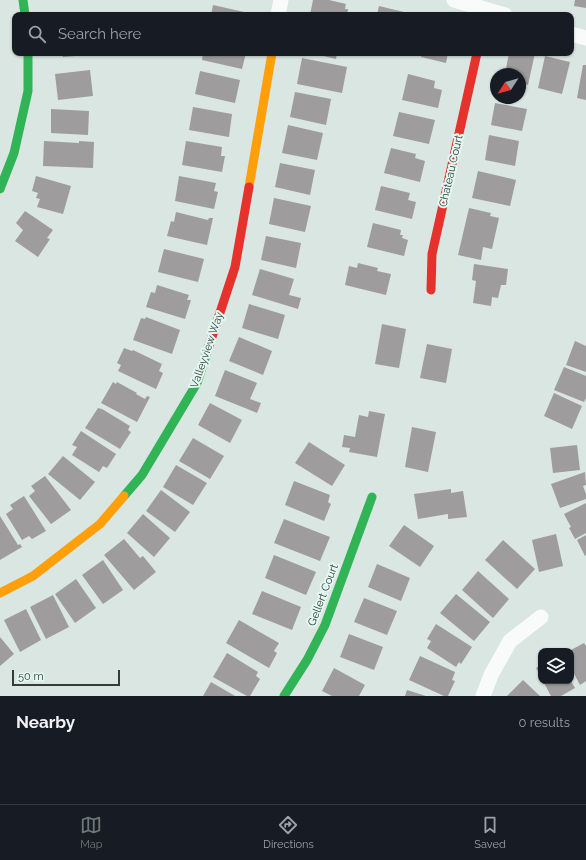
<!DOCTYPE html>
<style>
:root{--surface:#171b24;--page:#20242c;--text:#f1f3f6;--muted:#9ea1a6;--line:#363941;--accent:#6e7874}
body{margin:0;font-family:Raleway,sans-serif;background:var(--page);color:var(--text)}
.controls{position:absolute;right:12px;bottom:12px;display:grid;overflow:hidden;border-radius:8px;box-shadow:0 1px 3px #0004}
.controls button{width:36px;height:36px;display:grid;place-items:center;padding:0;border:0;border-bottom:1px solid var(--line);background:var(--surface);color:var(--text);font:20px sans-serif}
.compass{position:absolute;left:490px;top:68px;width:36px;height:36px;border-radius:50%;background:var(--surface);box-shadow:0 1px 3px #0004;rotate:234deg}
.scale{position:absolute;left:12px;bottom:10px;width:108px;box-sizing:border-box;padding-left:4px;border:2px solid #343c39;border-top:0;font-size:11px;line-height:14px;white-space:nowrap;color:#343c39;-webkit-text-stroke:3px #e2f8f1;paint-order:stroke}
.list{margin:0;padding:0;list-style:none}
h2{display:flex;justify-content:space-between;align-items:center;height:52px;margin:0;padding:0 16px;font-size:17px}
h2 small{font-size:13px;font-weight:400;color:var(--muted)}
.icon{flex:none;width:22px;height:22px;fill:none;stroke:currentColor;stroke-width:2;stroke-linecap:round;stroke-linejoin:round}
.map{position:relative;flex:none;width:586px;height:696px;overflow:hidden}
.search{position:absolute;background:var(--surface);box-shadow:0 1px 3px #0004;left:12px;right:12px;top:12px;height:44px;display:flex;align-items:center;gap:10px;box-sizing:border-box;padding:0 14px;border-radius:8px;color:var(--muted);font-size:15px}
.sheet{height:108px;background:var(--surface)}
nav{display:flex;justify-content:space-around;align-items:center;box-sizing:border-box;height:56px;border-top:1px solid var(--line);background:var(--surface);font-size:11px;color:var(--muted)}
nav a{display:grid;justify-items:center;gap:2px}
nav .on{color:var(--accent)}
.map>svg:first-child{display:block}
.building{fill:#9f9c9d}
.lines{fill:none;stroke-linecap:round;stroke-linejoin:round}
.street{stroke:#f9fbfb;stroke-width:15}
.fast{stroke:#30b455;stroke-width:9}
.slow{stroke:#ff9f0a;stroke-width:9}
.jam{stroke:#e5322d;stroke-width:9}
.labels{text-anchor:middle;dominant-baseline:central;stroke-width:4;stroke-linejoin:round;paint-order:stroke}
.street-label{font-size:11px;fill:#343c39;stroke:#e2f8f1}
</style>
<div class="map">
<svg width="586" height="696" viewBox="0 0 586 696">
<rect width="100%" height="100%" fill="#dae6e2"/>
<g class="building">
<polygon points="313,0 329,0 346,4 345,9 348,9 347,15 310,15"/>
<polygon points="575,0 586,0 586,8 574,6"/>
<polygon points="213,5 253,14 253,15 211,15"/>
<polygon points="379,6 404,12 404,15 377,15"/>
<polygon points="162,12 162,15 137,15 137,14"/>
<polygon points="62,53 87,53 87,55 63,57"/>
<polygon points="203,53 246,53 242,69 202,60"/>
<polygon points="311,53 337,53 336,59"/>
<polygon points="422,53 448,53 446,63 421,57"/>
<polygon points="509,53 535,53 528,85 520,83 520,74 505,74"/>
<polygon points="545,56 570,62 562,94 538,88"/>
<polygon points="302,58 347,67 342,93 297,84"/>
<polygon points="583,65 586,65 586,100 577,98"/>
<polygon points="90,70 93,96 58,100 55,74"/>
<polygon points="200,71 240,80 235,103 195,94"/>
<polygon points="408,74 435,81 434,88 442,90 438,108 402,100"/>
<polygon points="295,92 331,99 326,125 290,117"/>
<polygon points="495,103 527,109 522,131 491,125"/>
<polygon points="193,107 232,114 229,137 189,130"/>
<polygon points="51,109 89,111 88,135 51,133"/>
<polygon points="399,112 435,120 429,144 393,136"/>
<polygon points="288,125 323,133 317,160 282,153"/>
<polygon points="489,135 519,141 515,166 485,160"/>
<polygon points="44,141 79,143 79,141 94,142 93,168 43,166"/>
<polygon points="186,141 222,147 221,156 225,156 222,172 182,165"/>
<polygon points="391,148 416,154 415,158 425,161 420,182 384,173"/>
<polygon points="280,163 315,170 310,195 275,187"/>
<polygon points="478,171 516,180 510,206 472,198"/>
<polygon points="36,176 71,186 63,214 37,207 40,199 36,198 38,193 32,191"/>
<polygon points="179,176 216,183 214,191 218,192 214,209 175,201"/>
<polygon points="381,186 410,193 408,200 416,202 412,219 375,210"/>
<polygon points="274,198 311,206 305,232 269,224"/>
<polygon points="469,208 491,213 490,216 499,218 492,249 483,247 481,260 458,255"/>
<polygon points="25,211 53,230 47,238 50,239 38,257 15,241 23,230 16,223"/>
<polygon points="176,212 208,220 209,218 213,218 207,245 167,236 171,221 174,222"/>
<polygon points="373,223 401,230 400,235 403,235 402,238 408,240 404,256 367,247"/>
<polygon points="266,236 301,243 296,268 261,260"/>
<polygon points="164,249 204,259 198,282 158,272"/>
<polygon points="358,263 378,268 377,271 391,274 386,295 345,285 349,266 357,268"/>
<polygon points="474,264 508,269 506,285 501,285 498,298 492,297 491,306 473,303 476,281 472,280"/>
<polygon points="260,269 294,279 289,295 301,298 298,309 252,295"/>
<polygon points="157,285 189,295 187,300 191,300 185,319 146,307 151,292 155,293"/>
<polygon points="249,304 285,315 278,339 242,328"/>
<polygon points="146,317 180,330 172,354 133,340 141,318 145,319"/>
<polygon points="382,324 406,329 399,368 375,364"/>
<polygon points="239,337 272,351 263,375 229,361"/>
<polygon points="575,341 586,346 586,372 566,365"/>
<polygon points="427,344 452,349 446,383 420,378"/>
<polygon points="124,348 132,351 133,350 162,364 159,371 163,373 156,389 118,371 121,365 117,363"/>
<polygon points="564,367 586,376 586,398 584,402 554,390"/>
<polygon points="225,370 257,383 250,399 261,403 257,413 215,396"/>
<polygon points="113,382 116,384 117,382 137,393 136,394 145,399 147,396 150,397 137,422 101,403"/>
<polygon points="554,393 582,406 572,429 544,416"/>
<polygon points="210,403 242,420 230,443 198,425"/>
<polygon points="98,408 102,409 130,426 128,430 131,432 120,449 85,428"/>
<polygon points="369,411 385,414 377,457 349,452 350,448 342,447 344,435 355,437 359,415 368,417"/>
<polygon points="412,427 436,432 428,472 405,467"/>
<polygon points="81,431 116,454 107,468 103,466 99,472 72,455 77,447 72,445"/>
<polygon points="193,438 224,456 210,479 179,461"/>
<polygon points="309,442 345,465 332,486 295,463"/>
<polygon points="577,445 580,470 553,473 550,448"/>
<polygon points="63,456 95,482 80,500 48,474"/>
<polygon points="176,465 207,483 193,505 163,487"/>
<polygon points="585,472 586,485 583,486 586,494 586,499 560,508 551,484"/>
<polygon points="45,476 71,510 51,524 29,496 35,491 31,486"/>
<polygon points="294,481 330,495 328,502 331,504 324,521 285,505"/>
<polygon points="451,489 451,493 463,491 467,517 448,519 448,514 418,519 414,494"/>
<polygon points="161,490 190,512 175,532 146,511"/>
<polygon points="24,496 46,531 32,539 29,536 22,540 6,514 13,509 10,505"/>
<polygon points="586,503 586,533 575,539 569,528 571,527 564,514"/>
<polygon points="143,514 170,538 154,557 127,533"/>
<polygon points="0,516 18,545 20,544 22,547 0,560"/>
<polygon points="284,519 330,537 320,561 274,543"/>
<polygon points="404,525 434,546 420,567 389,546"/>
<polygon points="556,534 563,566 539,572 532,540"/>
<polygon points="586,535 586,555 585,556 577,540"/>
<polygon points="124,539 140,558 143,556 156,572 134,590 104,555"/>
<polygon points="503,540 535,569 517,589 485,560"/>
<polygon points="274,555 316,572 306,595 265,578"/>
<polygon points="103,560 123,590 103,604 82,575"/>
<polygon points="377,564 410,578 401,601 368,587"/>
<polygon points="478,571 509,599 493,618 462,590"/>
<polygon points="76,579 96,608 75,623 55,594"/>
<polygon points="262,591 301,607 292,630 252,614"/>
<polygon points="456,594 490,622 474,641 440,613"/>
<polygon points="53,595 69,627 46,639 30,607"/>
<polygon points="364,598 397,611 387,635 354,622"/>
<polygon points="26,609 41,640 20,652 4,620"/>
<polygon points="239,620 279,643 274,651 277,653 269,668 226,643"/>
<polygon points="436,624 472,647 461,664 459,662 456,667 427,648 431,641 427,639"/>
<polygon points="349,634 383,647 374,670 340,657"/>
<polygon points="0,637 14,654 0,666"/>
<polygon points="584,643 586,646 586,681 580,685 571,668 571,650"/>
<polygon points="227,653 258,672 256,676 260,679 250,696 247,696 213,677"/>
<polygon points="420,656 455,672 452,680 455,681 448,696 444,696 409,680"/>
<polygon points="541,665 541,677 536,668"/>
<polygon points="334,668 365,685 359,696 332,696 322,691"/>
<polygon points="523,680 540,696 507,696"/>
<polygon points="543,681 571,681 575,688 561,696 551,696"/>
<polygon points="211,682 235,696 203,696"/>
<polygon points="407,690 426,696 405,696"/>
</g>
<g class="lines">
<g class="street">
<polyline points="454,0 505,15"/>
<polyline points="278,15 281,0"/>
<polyline points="571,34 586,38"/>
<polyline points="483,696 491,675 510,641 541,617"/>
</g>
<g class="fast">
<polyline points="23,0 25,15"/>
<polyline points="0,189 14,153 28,91 28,53"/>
<polyline points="124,496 142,475 197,383 209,346"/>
<polyline points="284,696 307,660 325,625 372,497"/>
</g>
<g class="slow">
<polyline points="249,187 272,53"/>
<polyline points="0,593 33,576 100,524 124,496"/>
</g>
<g class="jam">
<polyline points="431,290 432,254 477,53"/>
<polyline points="209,346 235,267 249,187"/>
</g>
</g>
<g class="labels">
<g class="street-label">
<text transform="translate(451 171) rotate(-77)">Chateau Court</text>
<text transform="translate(207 350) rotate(-71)">Valleyview Way</text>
<text transform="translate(323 595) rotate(-69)">Gellert Court</text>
</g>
</g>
</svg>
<div class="controls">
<button><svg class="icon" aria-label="layers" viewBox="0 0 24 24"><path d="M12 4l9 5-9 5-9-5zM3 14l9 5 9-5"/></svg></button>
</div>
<svg class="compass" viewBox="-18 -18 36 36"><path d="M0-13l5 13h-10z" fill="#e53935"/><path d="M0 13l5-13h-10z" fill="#9ea1a6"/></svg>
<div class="scale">50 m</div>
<div class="search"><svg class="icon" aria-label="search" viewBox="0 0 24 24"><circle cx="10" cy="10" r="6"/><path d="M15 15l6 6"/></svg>Search here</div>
</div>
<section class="sheet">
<h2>Nearby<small>0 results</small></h2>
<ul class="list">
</ul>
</section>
<nav>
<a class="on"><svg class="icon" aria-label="map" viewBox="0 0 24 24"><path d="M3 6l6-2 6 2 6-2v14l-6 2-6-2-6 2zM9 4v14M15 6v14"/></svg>Map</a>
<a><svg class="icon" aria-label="directions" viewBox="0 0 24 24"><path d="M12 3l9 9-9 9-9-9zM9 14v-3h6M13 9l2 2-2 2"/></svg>Directions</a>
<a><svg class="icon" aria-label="saved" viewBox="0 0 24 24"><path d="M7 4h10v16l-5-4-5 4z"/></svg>Saved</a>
</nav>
